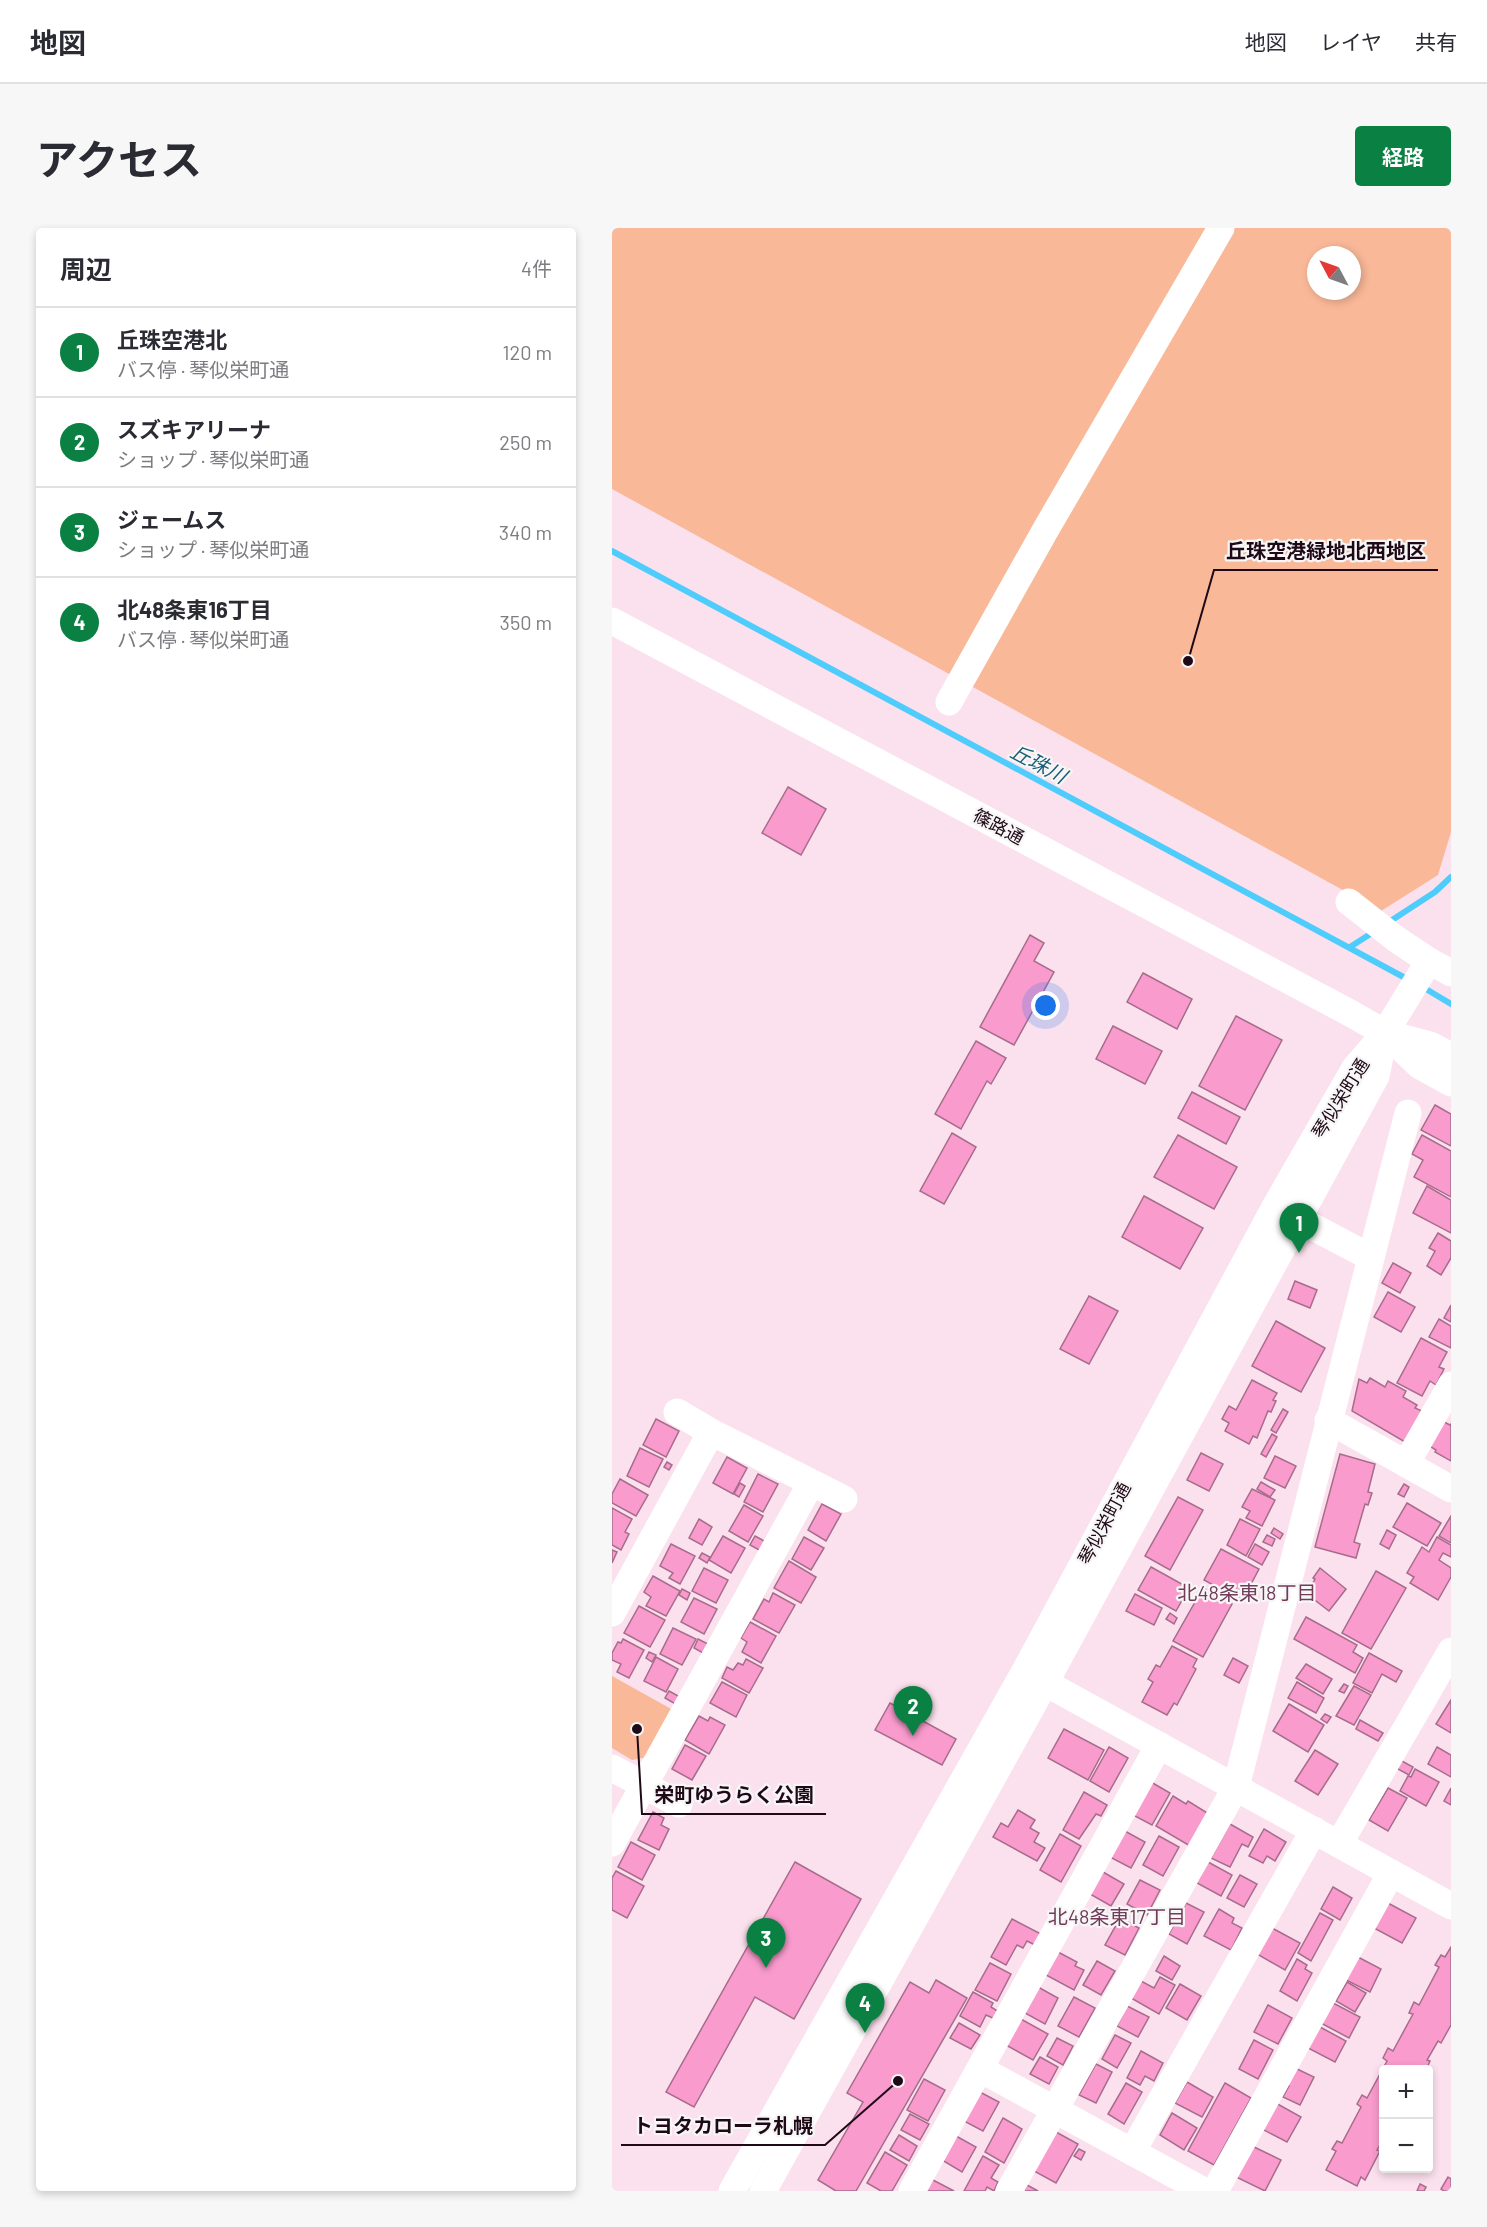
<!DOCTYPE html>
<html lang="ja">
<meta charset="utf-8">
<style>
:root{--surface:#fff;--page:#f7f7f7;--text:#2b2b33;--muted:#7c7c81;--line:#e1e1e2;--accent:#0b8043}
body{margin:0;font-family:Barlow,"Noto Sans JP",sans-serif;background:var(--page);color:var(--text)}
.controls{position:absolute;right:18px;bottom:18px;display:grid;overflow:hidden;border-radius:6px;box-shadow:0 3px 9px #0003}
.controls button{width:54px;height:54px;display:grid;place-items:center;padding:0;border:0;border-bottom:2px solid var(--line);background:var(--surface);color:var(--text);font:30px sans-serif}
.compass{position:absolute;left:695px;top:18px;width:54px;height:54px;border-radius:50%;background:var(--surface);box-shadow:0 3px 9px #0003;rotate:311deg}
.you{position:absolute;left:434px;top:778px;width:21px;height:21px;margin:-15px;border:4px solid #fff;border-radius:50%;background:#1a73e8;box-shadow:0 0 0 9px #1a73e833}
.badge{display:grid;place-items:center;width:39px;height:39px;border-radius:50%;background:var(--accent);color:#fff;font-size:20px;font-weight:700}
.pin{position:absolute;translate:-50% -50px;filter:drop-shadow(0 2px 3px #0008)}
.pin::after{content:'';position:absolute;top:32px;width:21px;height:18px;background:inherit;clip-path:polygon(0 0,100% 0,50% 100%)}
.list{margin:0;padding:0;list-style:none}
h2{display:flex;justify-content:space-between;align-items:center;height:78px;margin:0;padding:0 24px;font-size:26px}
h2 small{font-size:20px;font-weight:400;color:var(--muted)}
.list li{display:grid;grid-template-columns:39px 1fr auto;gap:18px;align-items:center;box-sizing:border-box;height:90px;padding:0 24px;border-top:2px solid var(--line)}
.list b{display:block;font-size:22px;white-space:nowrap}
.list p{margin:0;font-size:20px;white-space:nowrap;color:var(--muted)}
.list em{font-size:20px;font-style:normal;color:var(--muted)}
.map{position:relative;flex:none;width:839px;height:1963px;overflow:hidden;border-radius:6px}
header{display:flex;align-items:center;gap:36px;box-sizing:border-box;height:84px;padding:0 30px;background:var(--surface);border-bottom:2px solid var(--line)}
header strong{font-size:28px}
nav{display:flex;gap:33px;margin-inline-start:auto;font-size:21px}
.intro{display:flex;align-items:center;justify-content:space-between;box-sizing:border-box;height:144px;padding:0 36px}
h1{margin:0;font-size:42px}
.button{padding:15px 27px;border-radius:6px;background:var(--accent);color:#fff;font-size:21px;font-weight:700}
main{display:flex;gap:36px;padding:0 36px}
aside{flex:1;background:var(--surface);border-radius:6px;box-shadow:0 3px 9px #0003}
.map>svg:first-child{display:block}
.green{fill:#f9b898;fill-rule:evenodd}
.lines{fill:none;stroke-linecap:round;stroke-linejoin:round}
.stream{stroke:#4eccfb;stroke-width:6}
.building{fill:#f99bcd;stroke:#a76c8b;stroke-width:1.5}
.minor{stroke:#fff;stroke-width:27}
.labels{text-anchor:middle;dominant-baseline:central;stroke-width:4.5;stroke-linejoin:round;paint-order:stroke}
.street-label{font-size:18px;fill:#1f0916;stroke:#f6f6f6}
.water-label{font-size:20px;font-style:italic;fill:#1a5d76;stroke:#f6f6f6}
.neighbourhood-label{font-size:20px;fill:#713b59;stroke:#f6f6f6}
.leader{fill:none;stroke:#1f0916;stroke-width:2}
.callout-dot{fill:#1f0916;stroke:#f6f6f6;stroke-width:2}
.callout-label{font-size:20px;text-anchor:middle;font-weight:bold;fill:#1f0916;stroke:#f6f6f6;stroke-width:4.5;stroke-linejoin:round;paint-order:stroke}
</style>
<header>
<strong>地図</strong>
<nav><a>地図</a><a>レイヤ</a><a>共有</a></nav>
</header>
<div class="intro"><h1>アクセス</h1><a class="button">経路</a></div>
<main>
<aside>
<h2>周辺<small>4件</small></h2>
<ul class="list">
<li><span class="badge">1</span><div><b>丘珠空港北</b><p>バス停 · 琴似栄町通</p></div><em>120 m</em></li>
<li><span class="badge">2</span><div><b>スズキアリーナ</b><p>ショップ · 琴似栄町通</p></div><em>250 m</em></li>
<li><span class="badge">3</span><div><b>ジェームス</b><p>ショップ · 琴似栄町通</p></div><em>340 m</em></li>
<li><span class="badge">4</span><div><b>北48条東16丁目</b><p>バス停 · 琴似栄町通</p></div><em>350 m</em></li>
</ul>
</aside>
<div class="map">
<svg width="839" height="1963" viewBox="0 0 839 1963">
<rect width="100%" height="100%" fill="#fbe0ed"/>
<g class="green">
<path d="M 0,0 L 839,0 L 839,604 L 826,647 L 769,683 L 0,261 ZM 704,27 L 740,27 L 740,63 L 704,63 Z"/>
<polygon points="0,1448 61,1482 35,1529 20,1532 0,1520"/>
</g>
<g class="lines">
<g class="stream">
<polyline points="0,323 797,752"/>
<polyline points="774,696 823,664 839,649"/>
<polyline points="738,719 763,703"/>
<polyline points="809,758 839,776"/>
</g>
</g>
<g class="building">
<polygon points="176,559 214,581 189,627 150,605"/>
<polygon points="418,707 432,715 422,733 442,744 402,817 368,799"/>
<polygon points="531,745 580,771 565,801 515,774"/>
<polygon points="624,788 670,812 633,882 587,858"/>
<polygon points="501,798 550,823 533,856 484,831"/>
<polygon points="364,813 394,830 379,856 375,853 349,901 323,886"/>
<polygon points="580,864 628,889 614,916 566,890"/>
<polygon points="823,877 839,886 839,918 809,902"/>
<polygon points="340,905 364,919 332,976 308,963"/>
<polygon points="566,907 625,939 602,981 542,949"/>
<polygon points="810,907 839,923 839,969 802,949 811,932 800,926"/>
<polygon points="815,958 839,972 839,1005 801,985"/>
<polygon points="532,968 591,1000 568,1041 510,1009"/>
<polygon points="826,1005 839,1013 839,1030 829,1047 815,1038 823,1023 817,1020"/>
<polygon points="781,1035 799,1045 788,1065 770,1055"/>
<polygon points="683,1053 705,1062 698,1080 676,1071"/>
<polygon points="776,1064 803,1079 789,1104 762,1089"/>
<polygon points="477,1068 506,1083 477,1136 448,1121"/>
<polygon points="839,1077 839,1094 832,1090"/>
<polygon points="827,1091 839,1098 839,1120 817,1109"/>
<polygon points="664,1093 713,1120 689,1164 640,1138"/>
<polygon points="809,1110 835,1124 827,1139 832,1141 824,1157 818,1153 810,1168 785,1155"/>
<polygon points="758,1150 773,1159 776,1153 794,1163 791,1169 805,1177 803,1180 810,1183 793,1214 740,1183 747,1151 755,1155"/>
<polygon points="640,1152 665,1165 661,1172 664,1173 659,1184 656,1183 645,1210 641,1208 637,1216 613,1203 617,1195 610,1191 617,1178 624,1182"/>
<polygon points="671,1181 676,1184 664,1205 659,1202"/>
<polygon points="44,1191 67,1203 54,1229 31,1217"/>
<polygon points="830,1193 838,1197 839,1196 839,1233 823,1224 824,1222 816,1217"/>
<polygon points="660,1206 665,1209 654,1229 649,1226"/>
<polygon points="28,1220 51,1231 37,1259 15,1248"/>
<polygon points="589,1225 611,1236 597,1263 575,1252"/>
<polygon points="728,1226 763,1236 756,1264 760,1265 756,1277 753,1276 742,1314 748,1316 744,1330 703,1319"/>
<polygon points="663,1228 684,1238 673,1260 652,1250"/>
<polygon points="115,1229 135,1240 121,1266 101,1255"/>
<polygon points="55,1234 60,1237 57,1242 52,1239"/>
<polygon points="146,1246 166,1256 151,1284 132,1274"/>
<polygon points="8,1251 36,1267 24,1288 0,1275 0,1266"/>
<polygon points="649,1254 663,1262 658,1269 645,1261"/>
<polygon points="128,1255 133,1258 127,1269 122,1266"/>
<polygon points="792,1256 797,1259 792,1269 786,1266"/>
<polygon points="640,1261 663,1272 650,1298 634,1290 638,1283 630,1279"/>
<polygon points="566,1269 591,1282 558,1342 533,1328"/>
<polygon points="795,1275 829,1295 815,1318 781,1299"/>
<polygon points="210,1276 229,1286 214,1313 196,1302"/>
<polygon points="132,1277 151,1288 136,1314 117,1303"/>
<polygon points="0,1280 20,1291 13,1304 17,1306 9,1322 0,1317"/>
<polygon points="839,1288 839,1315 827,1308"/>
<polygon points="87,1291 100,1299 90,1317 77,1310"/>
<polygon points="628,1291 648,1301 634,1328 615,1317"/>
<polygon points="662,1300 671,1306 668,1311 659,1305"/>
<polygon points="775,1302 784,1307 777,1321 768,1316"/>
<polygon points="655,1307 663,1311 660,1318 651,1314"/>
<polygon points="111,1308 133,1320 119,1345 97,1332"/>
<polygon points="143,1308 154,1314 149,1323 138,1317"/>
<polygon points="192,1309 212,1320 199,1342 180,1331"/>
<polygon points="825,1309 839,1317 839,1329 831,1325 827,1332 839,1340 839,1349 826,1372 798,1355 802,1349 795,1345 810,1319 817,1324"/>
<polygon points="59,1316 83,1328 68,1356 57,1350 61,1345 48,1338"/>
<polygon points="643,1316 657,1324 650,1337 636,1329"/>
<polygon points="609,1321 647,1341 630,1373 592,1352"/>
<polygon points="0,1322 5,1324 0,1335"/>
<polygon points="90,1325 98,1329 95,1335 87,1330"/>
<polygon points="177,1333 204,1349 189,1375 162,1360"/>
<polygon points="539,1339 577,1360 564,1383 526,1362"/>
<polygon points="92,1340 116,1352 104,1375 80,1363"/>
<polygon points="708,1340 734,1361 717,1383 695,1366 703,1351 701,1350"/>
<polygon points="764,1343 794,1360 759,1421 730,1405"/>
<polygon points="41,1348 68,1363 54,1388 34,1378 39,1369 32,1364"/>
<polygon points="591,1360 620,1376 591,1429 561,1413"/>
<polygon points="70,1361 78,1365 75,1372 67,1367"/>
<polygon points="161,1365 183,1377 167,1405 141,1391 152,1371 157,1374"/>
<polygon points="523,1366 550,1380 542,1397 514,1383"/>
<polygon points="82,1370 105,1381 92,1406 69,1394"/>
<polygon points="27,1378 53,1392 38,1419 12,1405"/>
<polygon points="558,1385 565,1390 562,1396 554,1391"/>
<polygon points="694,1389 745,1417 741,1424 751,1430 743,1445 682,1411"/>
<polygon points="138,1394 164,1408 149,1435 130,1424 135,1414 129,1410"/>
<polygon points="61,1400 84,1411 70,1437 48,1426"/>
<polygon points="11,1411 32,1422 17,1450 5,1444 9,1436 0,1432 0,1425 6,1414 9,1415"/>
<polygon points="86,1411 96,1416 91,1425 82,1420"/>
<polygon points="560,1418 585,1431 581,1439 584,1441 565,1477 562,1475 555,1487 530,1474 541,1454 536,1451 544,1437 548,1439"/>
<polygon points="37,1424 44,1427 40,1434 34,1430"/>
<polygon points="757,1425 790,1443 784,1454 770,1446 760,1465 741,1455"/>
<polygon points="44,1429 66,1441 54,1464 32,1453"/>
<polygon points="621,1430 636,1438 627,1455 612,1447"/>
<polygon points="134,1431 151,1440 137,1465 110,1450 115,1439 121,1442 126,1435 131,1437"/>
<polygon points="694,1436 720,1451 711,1466 684,1450"/>
<polygon points="110,1454 135,1467 124,1489 98,1475"/>
<polygon points="685,1454 712,1470 704,1485 676,1470"/>
<polygon points="732,1456 736,1458 732,1465 727,1463"/>
<polygon points="742,1458 759,1467 742,1497 724,1488"/>
<polygon points="57,1463 68,1469 65,1477 53,1470"/>
<polygon points="839,1472 839,1505 824,1496"/>
<polygon points="278,1475 344,1511 330,1537 263,1502"/>
<polygon points="677,1476 712,1497 696,1524 661,1503"/>
<polygon points="713,1486 719,1489 715,1495 709,1491"/>
<polygon points="87,1488 96,1493 98,1489 113,1497 97,1526 73,1512"/>
<polygon points="748,1492 771,1505 766,1513 744,1501"/>
<polygon points="452,1501 492,1522 476,1552 436,1530"/>
<polygon points="73,1517 94,1528 80,1552 60,1541"/>
<polygon points="497,1519 516,1530 497,1564 478,1553"/>
<polygon points="825,1519 839,1527 839,1549 816,1536"/>
<polygon points="703,1522 726,1536 706,1567 683,1553"/>
<polygon points="788,1532 801,1539 797,1547 784,1540"/>
<polygon points="803,1541 827,1554 814,1578 788,1563 796,1548 799,1549"/>
<polygon points="539,1554 558,1565 540,1597 521,1587"/>
<polygon points="776,1560 795,1570 776,1603 757,1592"/>
<polygon points="839,1560 839,1577 832,1573"/>
<polygon points="472,1564 495,1577 489,1588 484,1586 467,1611 451,1602"/>
<polygon points="561,1568 574,1576 576,1573 597,1586 578,1618 544,1598"/>
<polygon points="406,1582 423,1592 418,1600 427,1605 422,1614 433,1620 425,1633 381,1609 389,1595 396,1599"/>
<polygon points="41,1584 52,1590 49,1597 57,1601 47,1622 26,1612"/>
<polygon points="618,1596 641,1609 636,1619 630,1616 618,1639 599,1630"/>
<polygon points="652,1601 674,1614 663,1633 655,1628 651,1635 637,1628"/>
<polygon points="511,1602 533,1614 519,1640 496,1628"/>
<polygon points="448,1606 469,1618 449,1654 428,1642"/>
<polygon points="547,1608 567,1619 551,1648 531,1637"/>
<polygon points="19,1614 43,1627 30,1652 6,1639"/>
<polygon points="183,1634 249,1671 182,1791 143,1769 82,1879 54,1864"/>
<polygon points="596,1634 620,1647 609,1668 585,1655"/>
<polygon points="4,1643 32,1658 15,1690 0,1682 0,1650"/>
<polygon points="491,1644 512,1656 499,1678 478,1666"/>
<polygon points="628,1647 645,1656 632,1679 615,1670"/>
<polygon points="528,1652 548,1662 535,1687 515,1676"/>
<polygon points="721,1659 740,1670 728,1692 709,1681"/>
<polygon points="774,1674 804,1690 790,1715 760,1699"/>
<polygon points="574,1675 592,1684 575,1716 557,1706"/>
<polygon points="607,1681 622,1690 620,1695 630,1700 619,1722 592,1708"/>
<polygon points="708,1685 721,1692 699,1733 686,1725"/>
<polygon points="508,1690 527,1700 513,1727 493,1717"/>
<polygon points="400,1691 429,1706 423,1717 415,1713 411,1720 405,1717 394,1737 379,1729"/>
<polygon points="660,1700 688,1715 673,1742 645,1726"/>
<polygon points="839,1719 839,1797 829,1815 826,1813 815,1832 818,1833 814,1842 772,1842 772,1910 765,1922 768,1923 753,1952 749,1949 745,1958 714,1942 724,1923 720,1921 725,1913 730,1915 749,1879 745,1876 750,1867 755,1870 775,1833 771,1830 776,1820 781,1823 801,1786 797,1785 802,1774 807,1777 827,1739 823,1737 829,1727 833,1729"/>
<polygon points="446,1724 465,1734 463,1738 472,1742 462,1762 434,1747"/>
<polygon points="552,1728 568,1738 560,1752 544,1743"/>
<polygon points="744,1728 769,1741 758,1764 732,1751"/>
<polygon points="685,1731 695,1737 693,1741 700,1745 685,1773 668,1763"/>
<polygon points="485,1733 503,1743 489,1767 471,1757"/>
<polygon points="378,1735 399,1746 385,1773 363,1762"/>
<polygon points="548,1749 563,1757 547,1786 519,1770 529,1753 542,1760"/>
<polygon points="324,1752 355,1770 244,1963 224,1963 206,1952 251,1874 235,1865 298,1754 317,1765"/>
<polygon points="735,1754 754,1765 743,1784 724,1773"/>
<polygon points="568,1756 589,1768 575,1792 554,1780"/>
<polygon points="426,1759 446,1770 433,1796 413,1785"/>
<polygon points="361,1764 381,1775 379,1779 387,1784 383,1791 374,1787 368,1799 348,1788"/>
<polygon points="462,1769 483,1780 467,1809 446,1798"/>
<polygon points="721,1775 748,1789 737,1810 707,1794"/>
<polygon points="656,1777 680,1790 666,1816 642,1804"/>
<polygon points="515,1778 537,1789 526,1809 505,1798"/>
<polygon points="407,1790 436,1806 421,1832 392,1816"/>
<polygon points="347,1795 368,1807 359,1821 338,1810"/>
<polygon points="708,1799 734,1813 723,1834 696,1820"/>
<polygon points="503,1807 519,1815 505,1840 490,1831"/>
<polygon points="445,1810 461,1818 451,1837 435,1828"/>
<polygon points="642,1812 661,1822 646,1851 627,1841"/>
<polygon points="529,1823 551,1835 542,1853 533,1848 528,1857 515,1850"/>
<polygon points="428,1829 446,1839 437,1856 418,1846"/>
<polygon points="484,1836 500,1844 484,1875 467,1867"/>
<polygon points="683,1840 702,1849 688,1877 671,1869 677,1858 674,1857"/>
<polygon points="312,1851 333,1862 316,1893 295,1882"/>
<polygon points="575,1854 601,1869 590,1889 563,1875"/>
<polygon points="514,1855 530,1864 512,1896 496,1886"/>
<polygon points="613,1855 639,1870 602,1937 576,1923"/>
<polygon points="366,1863 387,1874 371,1903 350,1892"/>
<polygon points="662,1874 689,1889 675,1914 648,1900"/>
<polygon points="560,1885 585,1900 572,1922 548,1907"/>
<polygon points="298,1886 317,1896 308,1912 289,1902"/>
<polygon points="391,1890 410,1901 392,1935 373,1924"/>
<polygon points="444,1904 466,1916 444,1955 422,1943"/>
<polygon points="287,1907 305,1918 297,1933 278,1922"/>
<polygon points="344,1908 364,1919 350,1944 330,1932"/>
<polygon points="640,1918 669,1932 653,1963 624,1949"/>
<polygon points="467,1921 473,1924 469,1932 462,1928"/>
<polygon points="273,1924 295,1937 280,1963 269,1963 255,1955"/>
<polygon points="371,1928 387,1937 379,1950 386,1954 382,1963 375,1959 373,1963 352,1963"/>
<polygon points="836,1949 839,1951 839,1963 832,1963 829,1961"/>
<polygon points="319,1951 342,1963 312,1963"/>
<polygon points="808,1956 814,1959 812,1963 805,1963"/>
<polygon points="415,1957 426,1963 412,1963"/>
</g>
<g class="lines">
<g class="minor">
<polyline points="0,393 738,785 773,805 808,838 839,855"/>
<polyline points="337,474 434,301 609,0"/>
<polyline points="737,674 784,711 817,733"/>
<polyline points="777,806 818,817 839,828"/>
<polyline points="669,982 758,1029"/>
<polyline points="65,1184 99,1204 232,1271"/>
<polyline points="716,1192 839,1261"/>
<polyline points="794,1236 839,1157"/>
<polyline points="0,1385 99,1204"/>
<polyline points="419,1447 839,1678"/>
<polyline points="0,1540 67,1576"/>
<polyline points="0,1615 199,1255"/>
<polyline points="727,1616 839,1423"/>
<polyline points="368,1841 592,1963"/>
<polyline points="520,1924 702,1602"/>
<polyline points="120,1963 413,1443 663,979 743,840 773,805 817,733 839,745"/>
<polyline points="151,1963 433,1455 764,848 772,809"/>
<polyline points="300,1963 547,1517"/>
<polyline points="397,1963 624,1559 796,885"/>
<polyline points="603,1963 779,1645"/>
</g>
</g>
<g class="labels">
<g class="street-label">
<text transform="translate(387 598) rotate(28)">篠路通</text>
<text transform="translate(728 870) rotate(-58)">琴似栄町通</text>
<text transform="translate(492 1295) rotate(-62)">琴似栄町通</text>
</g>
<g class="water-label">
<text transform="translate(427 535) rotate(28)">丘珠川</text>
</g>
<g class="neighbourhood-label">
<text x="635" y="1364">北48条東18丁目</text>
<text x="505" y="1688">北48条東17丁目</text>
</g>
</g>
<path class="leader" d="M576 433L602 342H826M25 1501L30 1586H214M286 1853L213 1917H9"/>
<g class="callout-dot">
<circle cx="576" cy="433" r="6"/>
<circle cx="25" cy="1501" r="6"/>
<circle cx="286" cy="1853" r="6"/>
</g>
<g class="callout-label">
<text x="714" y="330">丘珠空港緑地北西地区</text>
<text x="122" y="1574">栄町ゆうらく公園</text>
<text x="111" y="1905">トヨタカローラ札幌</text>
</g>
</svg>
<div class="controls">
<button>+</button>
<button>−</button>
</div>
<svg class="compass" viewBox="-18 -18 36 36"><path d="M0-13l5 13h-10z" fill="#e53935"/><path d="M0 13l5-13h-10z" fill="#7c7c81"/></svg>
<div class="you"></div>
<div class="pin badge" style="left:687px;top:1025px">1</div>
<div class="pin badge" style="left:301px;top:1508px">2</div>
<div class="pin badge" style="left:154px;top:1740px">3</div>
<div class="pin badge" style="left:253px;top:1805px">4</div>
</div>
</main>
